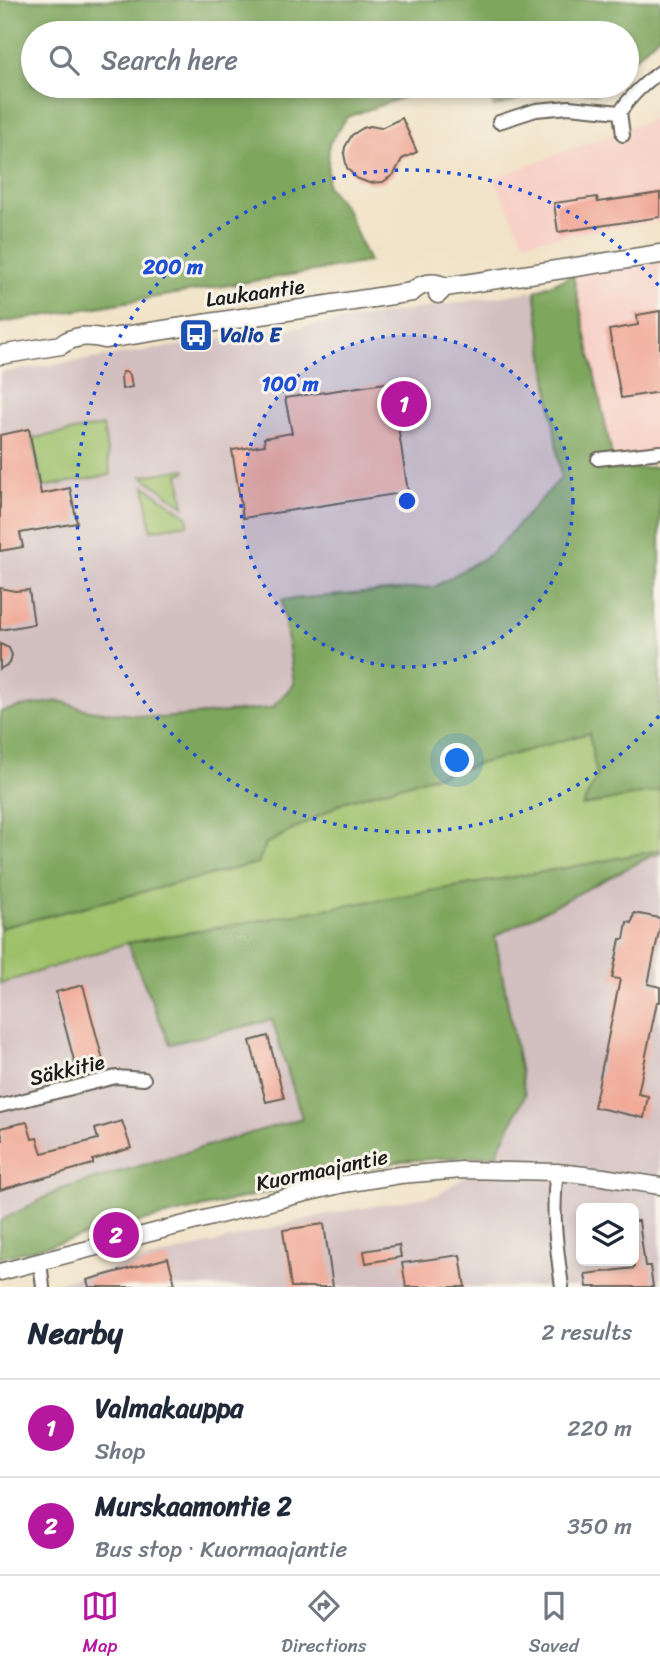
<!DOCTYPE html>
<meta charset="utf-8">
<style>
:root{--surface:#fff;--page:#f2f2f3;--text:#1f2937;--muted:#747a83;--line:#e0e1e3;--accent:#b5179e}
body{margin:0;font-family:Sriracha,sans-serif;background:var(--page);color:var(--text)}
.controls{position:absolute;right:21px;bottom:21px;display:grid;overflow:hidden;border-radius:10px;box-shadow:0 4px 10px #0003}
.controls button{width:63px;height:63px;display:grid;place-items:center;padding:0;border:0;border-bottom:2px solid var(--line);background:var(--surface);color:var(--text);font:35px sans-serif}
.you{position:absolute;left:458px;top:761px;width:24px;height:24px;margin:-18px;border:5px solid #fff;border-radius:50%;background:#1a73e8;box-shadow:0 0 0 10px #1a73e833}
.badge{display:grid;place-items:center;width:46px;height:46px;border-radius:50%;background:var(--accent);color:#fff;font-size:23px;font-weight:700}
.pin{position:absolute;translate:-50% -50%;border:4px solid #fff;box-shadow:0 2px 7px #0006}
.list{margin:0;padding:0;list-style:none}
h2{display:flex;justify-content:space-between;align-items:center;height:91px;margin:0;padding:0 28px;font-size:30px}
h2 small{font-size:23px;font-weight:400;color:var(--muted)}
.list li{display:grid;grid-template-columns:46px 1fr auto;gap:21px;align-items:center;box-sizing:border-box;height:98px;padding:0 28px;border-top:2px solid var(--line)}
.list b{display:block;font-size:26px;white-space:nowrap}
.list p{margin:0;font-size:23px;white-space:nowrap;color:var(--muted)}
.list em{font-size:23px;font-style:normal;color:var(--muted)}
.icon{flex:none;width:38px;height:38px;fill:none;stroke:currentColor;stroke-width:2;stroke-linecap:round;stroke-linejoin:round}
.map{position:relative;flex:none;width:660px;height:1287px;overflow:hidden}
.search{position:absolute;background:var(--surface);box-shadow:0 4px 10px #0003;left:21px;right:21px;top:21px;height:77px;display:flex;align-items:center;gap:18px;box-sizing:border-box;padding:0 24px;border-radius:38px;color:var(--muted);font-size:26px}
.sheet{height:287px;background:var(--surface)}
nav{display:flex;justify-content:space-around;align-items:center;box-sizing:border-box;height:98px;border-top:2px solid var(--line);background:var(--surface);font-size:19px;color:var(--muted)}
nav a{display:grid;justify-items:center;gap:4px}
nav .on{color:var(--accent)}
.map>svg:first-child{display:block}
.built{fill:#f7d1c8}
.industrial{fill:#d2bfc0;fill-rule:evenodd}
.green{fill:#9dc069;stroke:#5c6e42;stroke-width:2}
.forest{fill:#7ea65d;stroke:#4d613c;stroke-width:2}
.building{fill:#f1a896}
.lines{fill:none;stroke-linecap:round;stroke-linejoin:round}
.minor-casing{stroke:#676258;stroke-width:16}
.tertiary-casing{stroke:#676258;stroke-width:19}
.secondary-casing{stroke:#676258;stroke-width:21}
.minor{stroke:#fff;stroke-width:12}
.tertiary{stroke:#fff;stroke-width:16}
.secondary{stroke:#fff;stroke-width:18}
.ring{fill:none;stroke:#1d4ed8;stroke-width:3.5;stroke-dasharray:3.5 7}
.labels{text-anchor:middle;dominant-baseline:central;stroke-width:6;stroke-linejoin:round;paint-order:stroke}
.street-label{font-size:21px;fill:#1c1c1c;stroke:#f7f3e8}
.transit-label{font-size:21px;font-weight:bold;fill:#164399;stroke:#f7f3e8;text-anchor:start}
.centre{fill:#1d4ed8;stroke:#f7f3e8;stroke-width:3.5}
.ring-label{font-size:21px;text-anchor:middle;font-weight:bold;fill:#1d4ed8;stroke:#f7f3e8;stroke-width:6;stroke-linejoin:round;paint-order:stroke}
</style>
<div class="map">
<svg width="660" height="1287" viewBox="0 0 660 1287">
<rect width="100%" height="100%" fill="#f7f3e8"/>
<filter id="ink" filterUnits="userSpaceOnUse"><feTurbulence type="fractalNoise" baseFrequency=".0143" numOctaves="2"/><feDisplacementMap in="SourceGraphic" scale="14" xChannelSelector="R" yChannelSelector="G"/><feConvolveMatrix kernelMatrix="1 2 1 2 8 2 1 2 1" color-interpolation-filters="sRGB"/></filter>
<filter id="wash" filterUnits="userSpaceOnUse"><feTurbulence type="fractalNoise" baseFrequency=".00686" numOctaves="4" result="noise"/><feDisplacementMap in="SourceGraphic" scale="28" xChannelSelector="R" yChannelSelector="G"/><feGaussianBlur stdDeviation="1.57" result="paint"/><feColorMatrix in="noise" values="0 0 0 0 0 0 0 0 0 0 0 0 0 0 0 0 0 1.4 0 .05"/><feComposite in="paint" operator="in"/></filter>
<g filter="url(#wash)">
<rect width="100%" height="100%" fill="#f1e3c8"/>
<g class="built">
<polygon points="660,116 660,221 524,242 494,178"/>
<polygon points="660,263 660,461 615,469 573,275"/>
</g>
<g class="industrial">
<polygon points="535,291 561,478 492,553 434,587 282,600 294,684 273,708 161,718 87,710 60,701 20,707 0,712 0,373"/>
<path d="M 660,854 L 660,1287 L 40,1287 L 323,1215 L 438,1195 L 496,1155 L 525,1095 L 494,936 L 653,855 ZM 581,1208 L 634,1208 L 634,1261 L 581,1261 Z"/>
<polygon points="127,943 171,1044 272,1020 302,1118 61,1189 0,1221 0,984"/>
</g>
<g class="green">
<polygon points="103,426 111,475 42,487 33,438"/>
<polygon points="185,469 186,472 179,474 184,506 142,476"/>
<polygon points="145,486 187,516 188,524 151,530"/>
<polygon points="589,733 597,777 583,806 660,790 660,850 571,867 127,943 0,984 0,928 258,863 266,844 346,801"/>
</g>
<g class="forest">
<polygon points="0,0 660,0 660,34 627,66 627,33 33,33 33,86 435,86 347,117 329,144 327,186 346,209 369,262 0,323"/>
<polygon points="486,86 606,86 597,94 556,88 494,107"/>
<polygon points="573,275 615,469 660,467 660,790 582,806 597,777 589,733 346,801 266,844 258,863 0,928 0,712 20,707 60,701 87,710 161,718 272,708 294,684 282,600 434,587 492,553 561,478 535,291"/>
<polygon points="660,850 660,854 653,855 495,936 525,1095 496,1155 402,1161 132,1224 0,1258 0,1221 61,1189 302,1118 272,1020 170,1044 127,943 571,867"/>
</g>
<g id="blocks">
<g class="building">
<polygon points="402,118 417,152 402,159 394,174 383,182 369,183 356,178 347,168 344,154 345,147 352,135 363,128 370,126 381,128"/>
<polygon points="660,193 660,217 558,232 554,203 597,197 598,202"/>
<polygon points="660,311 660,392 621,398 609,330 638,325 637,315"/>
<polygon points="123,372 127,372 130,375 132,387 122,389 121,376"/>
<polygon points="412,379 417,416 397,419 408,492 243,518 232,450 265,445 264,438 292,433 285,398"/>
<polygon points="29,429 41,494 70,488 77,523 20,533 23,547 0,551 0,435"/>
<polygon points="0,588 15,591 29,590 34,624 0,630"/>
<polygon points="0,644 9,648 12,655 10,663 0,669"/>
<polygon points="634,913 660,918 660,927 648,984 660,987 660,1002 657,1002 638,1094 648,1096 644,1118 594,1107 620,979 612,978 620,939 624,939 627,922 632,923"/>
<polygon points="83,985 103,1060 76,1068 56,992"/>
<polygon points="268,1036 284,1098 266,1102 250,1041"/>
<polygon points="122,1121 131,1148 93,1160 93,1164 0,1190 0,1141 3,1140 0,1128 27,1122 32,1139 37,1138 42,1153 98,1139 95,1129"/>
<polygon points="634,1221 639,1221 645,1266 650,1266 653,1287 587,1287 585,1274 634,1268"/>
<polygon points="324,1224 333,1287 291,1287 283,1230"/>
<polygon points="399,1245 401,1257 366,1263 364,1251"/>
<polygon points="460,1255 465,1287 406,1287 402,1263"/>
<polygon points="168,1258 175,1284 163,1287 89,1287 87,1280"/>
</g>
</g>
</g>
<g filter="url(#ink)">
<use href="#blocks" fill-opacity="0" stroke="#676258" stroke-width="2"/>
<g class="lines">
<g class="minor-casing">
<g id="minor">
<polyline points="499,122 536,110 569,107 620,112"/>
<path d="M 623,135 L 620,112 C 631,95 643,84 660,72"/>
<polyline points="598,459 660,452"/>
<polyline points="0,1106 116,1077 144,1079"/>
<path d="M 557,1172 C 551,1211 557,1249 562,1287"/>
<polyline points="40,1262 43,1287"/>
</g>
</g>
<g class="tertiary-casing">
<polyline id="tertiary" points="0,1272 293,1196 344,1184 400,1175 462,1170 557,1172 603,1177 660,1186"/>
</g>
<g class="secondary-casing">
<g id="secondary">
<polyline points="438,294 445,287 660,254"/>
<path d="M 0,355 L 61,345 C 75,335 88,335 105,339 L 412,292 C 421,283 434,281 445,287"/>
</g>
</g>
<use href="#minor" class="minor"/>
<use href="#tertiary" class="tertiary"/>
<use href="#secondary" class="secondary"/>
</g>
</g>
<circle cx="407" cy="501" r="166" fill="#1d4ed8" fill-opacity=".12"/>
<g class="ring">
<circle cx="407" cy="501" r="166"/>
<path d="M659 716A331 331 0 1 1 659 286"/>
</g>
<defs>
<g id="bus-square" transform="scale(1.75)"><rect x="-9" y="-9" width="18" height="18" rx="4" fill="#1a4fb4" stroke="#f7f3e8"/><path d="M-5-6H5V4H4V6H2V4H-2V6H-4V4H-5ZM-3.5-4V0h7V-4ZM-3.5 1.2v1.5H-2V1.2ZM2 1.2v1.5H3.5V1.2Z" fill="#fff"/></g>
</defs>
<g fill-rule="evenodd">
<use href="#bus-square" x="196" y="335"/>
</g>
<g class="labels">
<g class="street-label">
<text transform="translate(255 293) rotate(-8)">Laukaantie</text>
<text transform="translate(67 1070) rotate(-13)">Säkkitie</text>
<text transform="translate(322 1170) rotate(-12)">Kuormaajantie</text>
</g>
<g class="transit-label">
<text x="220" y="335">Valio E</text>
</g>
</g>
<circle cx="407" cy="501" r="10" class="centre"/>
<g class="ring-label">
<text x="173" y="274">200 m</text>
<text x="290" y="391">100 m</text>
</g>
</svg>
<div class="controls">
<button><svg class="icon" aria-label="layers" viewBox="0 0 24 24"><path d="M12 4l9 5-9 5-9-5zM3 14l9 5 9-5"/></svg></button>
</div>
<div class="you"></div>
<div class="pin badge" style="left:404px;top:404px">1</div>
<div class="pin badge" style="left:116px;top:1235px">2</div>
<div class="search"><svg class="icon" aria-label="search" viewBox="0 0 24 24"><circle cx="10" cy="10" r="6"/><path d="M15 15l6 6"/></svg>Search here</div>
</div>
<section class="sheet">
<h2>Nearby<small>2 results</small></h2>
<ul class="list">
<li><span class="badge">1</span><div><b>Valmakauppa</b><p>Shop</p></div><em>220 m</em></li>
<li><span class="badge">2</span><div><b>Murskaamontie 2</b><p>Bus stop · Kuormaajantie</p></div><em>350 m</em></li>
</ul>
</section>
<nav>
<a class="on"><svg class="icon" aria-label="map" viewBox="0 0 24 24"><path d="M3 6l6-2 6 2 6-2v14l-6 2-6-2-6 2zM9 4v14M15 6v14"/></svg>Map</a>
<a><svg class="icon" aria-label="directions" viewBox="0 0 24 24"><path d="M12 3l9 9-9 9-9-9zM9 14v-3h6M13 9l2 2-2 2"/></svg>Directions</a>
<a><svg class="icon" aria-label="saved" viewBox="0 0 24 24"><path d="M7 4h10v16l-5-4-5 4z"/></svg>Saved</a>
</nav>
